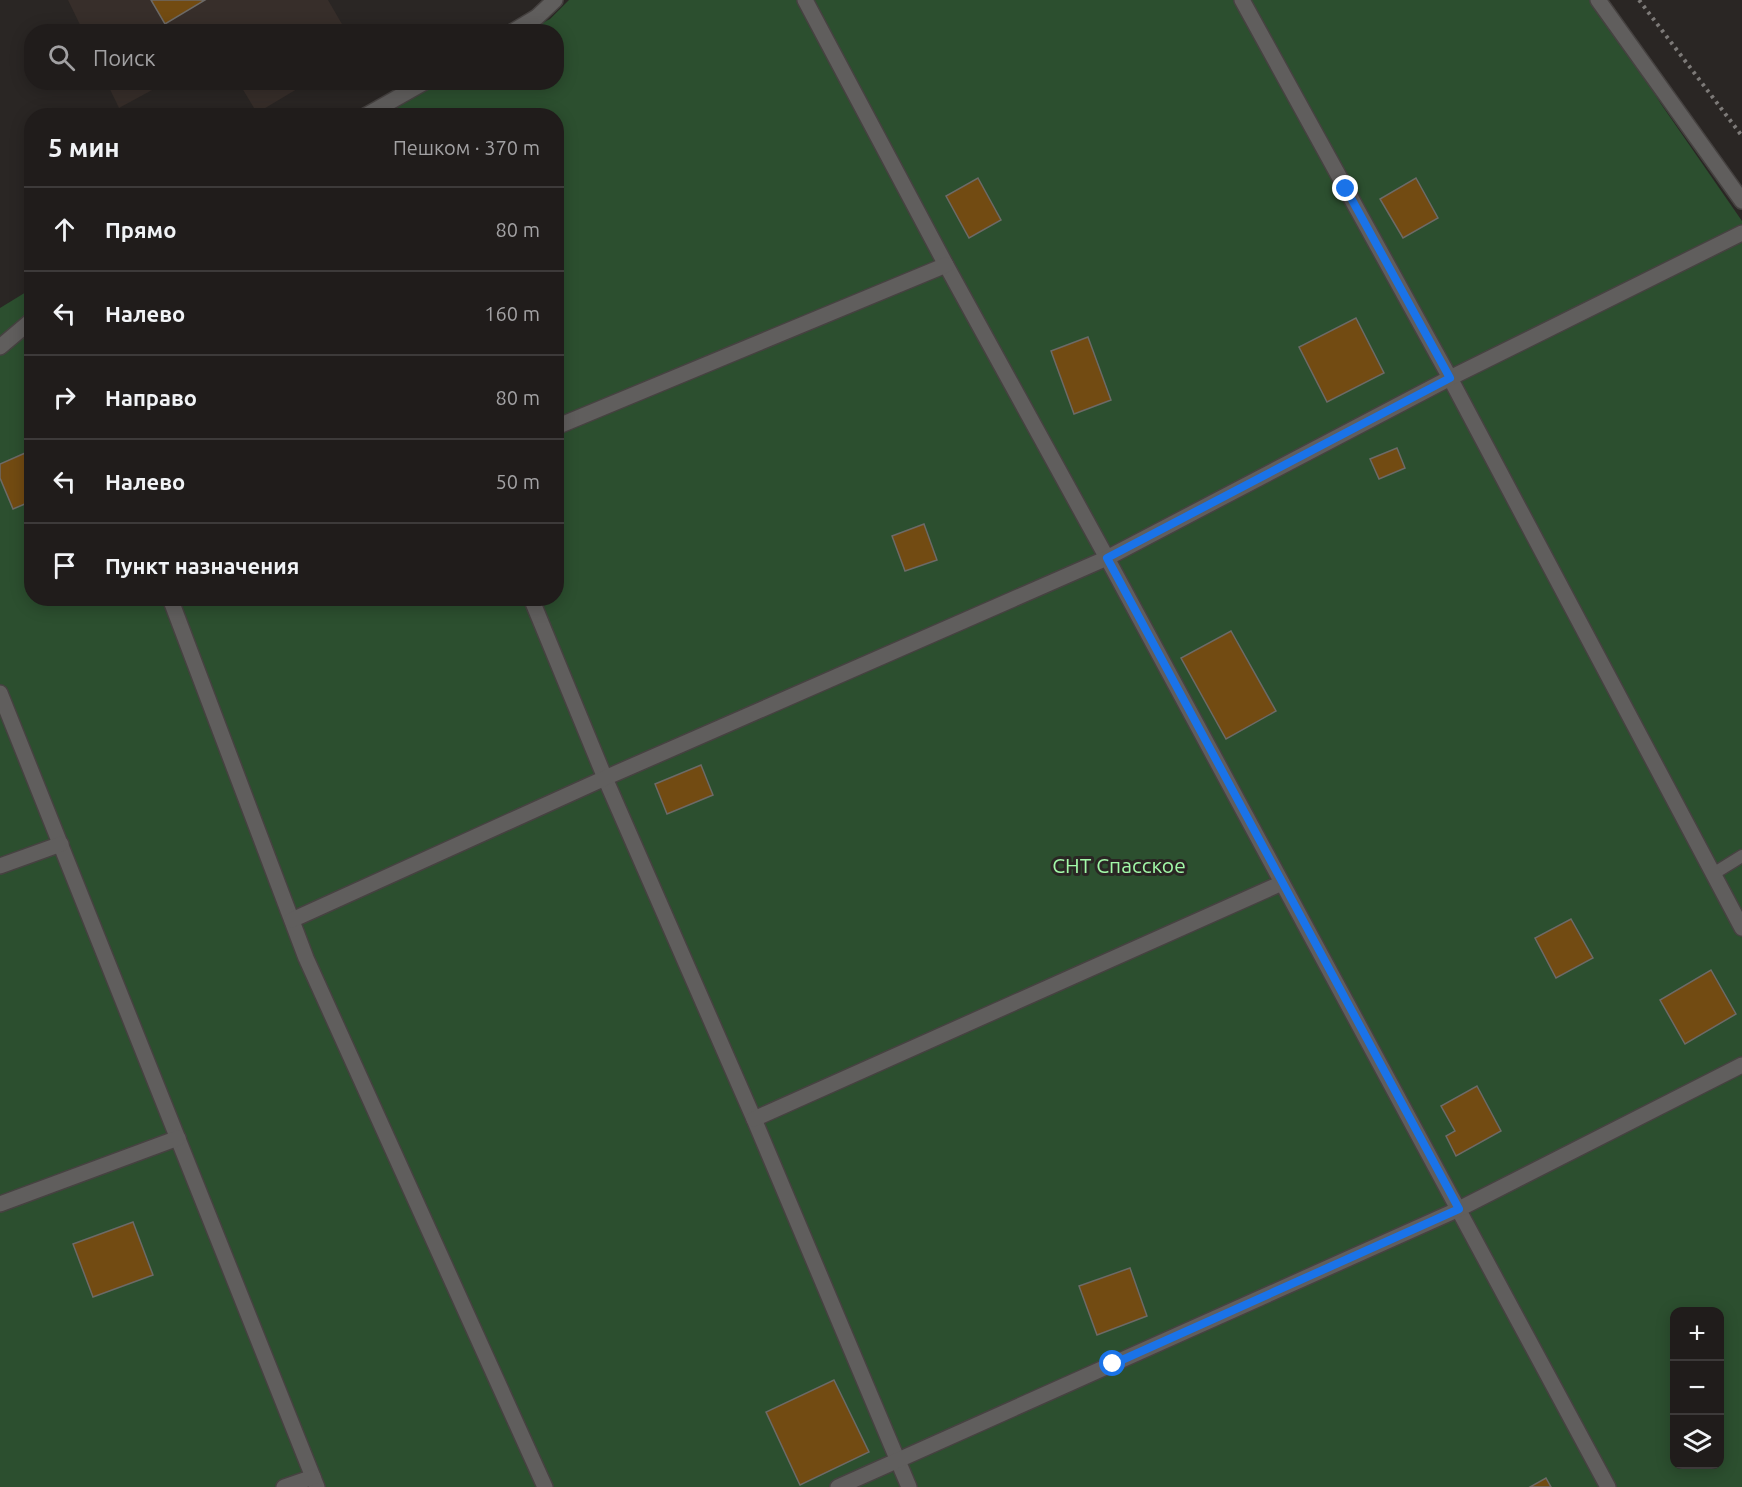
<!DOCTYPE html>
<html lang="ru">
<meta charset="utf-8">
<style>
:root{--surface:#201c1b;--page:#282524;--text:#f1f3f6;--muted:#a2a1a3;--line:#3d3a3a}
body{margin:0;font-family:Ubuntu,sans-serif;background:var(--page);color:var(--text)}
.controls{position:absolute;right:18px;bottom:18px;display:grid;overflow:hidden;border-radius:12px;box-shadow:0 3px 15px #0003}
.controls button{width:54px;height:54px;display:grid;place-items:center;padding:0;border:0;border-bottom:2px solid var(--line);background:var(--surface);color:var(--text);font:30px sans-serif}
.stop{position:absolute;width:18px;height:18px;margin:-14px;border:4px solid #1a73e8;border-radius:50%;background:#fff}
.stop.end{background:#1a73e8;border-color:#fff;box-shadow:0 2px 6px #0008}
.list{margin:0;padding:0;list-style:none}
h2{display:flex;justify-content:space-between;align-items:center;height:78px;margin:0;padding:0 24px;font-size:26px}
h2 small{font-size:20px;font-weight:400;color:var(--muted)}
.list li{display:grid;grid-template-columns:39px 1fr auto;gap:18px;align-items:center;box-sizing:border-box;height:84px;padding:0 24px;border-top:2px solid var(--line)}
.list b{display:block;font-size:22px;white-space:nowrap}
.list em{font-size:20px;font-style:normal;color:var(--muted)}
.icon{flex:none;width:33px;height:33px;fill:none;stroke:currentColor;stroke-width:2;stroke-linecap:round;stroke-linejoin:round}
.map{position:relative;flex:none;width:1742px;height:1487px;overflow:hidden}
.search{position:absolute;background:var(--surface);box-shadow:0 3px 15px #0003;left:24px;top:24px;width:540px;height:66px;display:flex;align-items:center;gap:15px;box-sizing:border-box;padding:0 21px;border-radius:24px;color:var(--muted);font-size:22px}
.panel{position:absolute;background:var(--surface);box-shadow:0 3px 15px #0003;left:24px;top:108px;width:540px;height:498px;border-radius:24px}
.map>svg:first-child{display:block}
.built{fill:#372e2a}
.green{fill:#2c4f2f;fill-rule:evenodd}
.building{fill:#724b12;stroke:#6d6a67;stroke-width:1.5}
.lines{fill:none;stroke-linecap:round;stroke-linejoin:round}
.service-casing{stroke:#464241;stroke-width:15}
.minor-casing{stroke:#464241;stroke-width:18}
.path{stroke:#7d7a78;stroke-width:4;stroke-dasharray:3 4.5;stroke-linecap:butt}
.service{stroke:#605e5d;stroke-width:12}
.minor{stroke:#605e5d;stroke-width:15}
.route{stroke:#1a73e8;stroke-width:8}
.labels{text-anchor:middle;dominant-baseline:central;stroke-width:6;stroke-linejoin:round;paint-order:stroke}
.park-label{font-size:21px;fill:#a2f9a8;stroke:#2a2624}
</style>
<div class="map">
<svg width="1742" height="1487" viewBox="0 0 1742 1487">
<rect width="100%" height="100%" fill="#2a2624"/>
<g class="built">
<polygon points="68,0 328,0 346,31 83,31"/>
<polygon points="107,83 165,83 119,108"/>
<polygon points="239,83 307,83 257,113"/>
</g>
<path class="green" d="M 569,0 L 1598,0 L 1661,104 L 1742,221 L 1742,1487 L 0,1487 L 0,308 L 31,289 L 32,598 L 556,598 L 556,116 L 365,115 L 428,83 L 556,82 L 556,32 L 527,31 L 550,19 ZM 1674,1312 L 1720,1312 L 1720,1464 L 1674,1464 Z"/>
<g class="building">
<polygon points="151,0 205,0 165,24"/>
<polygon points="978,178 1001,220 969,238 946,196"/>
<polygon points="1416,178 1438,218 1403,238 1380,199"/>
<polygon points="1356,318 1384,373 1327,402 1299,347"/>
<polygon points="1088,337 1111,400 1074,414 1051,351"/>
<polygon points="1397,448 1405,468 1379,479 1370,459"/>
<polygon points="32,450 32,501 13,509 0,478 0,464"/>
<polygon points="924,524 937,560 905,571 892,536"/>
<polygon points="1231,631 1276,711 1226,739 1181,658"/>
<polygon points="701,765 713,795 667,814 655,784"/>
<polygon points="1571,919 1593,958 1556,978 1535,938"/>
<polygon points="1711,970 1736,1014 1685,1044 1660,1000"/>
<polygon points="1477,1086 1501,1131 1456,1156 1446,1136 1455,1131 1441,1106"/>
<polygon points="133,1222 153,1275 93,1297 73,1244"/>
<polygon points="1130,1268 1147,1316 1097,1335 1079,1286"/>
<polygon points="834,1380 869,1452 800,1485 766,1412"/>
<polygon points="1546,1478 1551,1487 1530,1487"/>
</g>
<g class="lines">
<g class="service-casing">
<polyline id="service" points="1713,874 1742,856"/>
</g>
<g class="minor-casing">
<g id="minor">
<polyline points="805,0 946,265 1107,558 1608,1487"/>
<polyline points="1242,0 1450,378 1742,928"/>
<polyline points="1598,0 1742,201"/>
<polyline points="512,32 537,17 555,0"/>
<polyline points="365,116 425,82"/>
<polyline points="0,347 32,320"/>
<polyline points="556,427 946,265"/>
<polyline points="170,598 306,958 545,1487"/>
<polyline points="531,598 605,778 754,1119 909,1487"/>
<polyline points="0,693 317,1487"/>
<polyline points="0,866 61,844"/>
<polyline points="292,920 605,778 1107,558 1450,378 1742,233"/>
<polyline points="754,1119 1282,883"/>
<polyline points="0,1204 178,1138"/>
<polyline points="284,1487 313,1477"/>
<polyline points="838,1487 1459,1209 1742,1065"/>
</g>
</g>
<polyline class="path" points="1639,0 1742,136"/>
<use href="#service" class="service"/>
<use href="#minor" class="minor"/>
</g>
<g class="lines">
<polyline class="route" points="1113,1364 1459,1209 1107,558 1450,378 1346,189"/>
</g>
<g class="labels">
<g class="park-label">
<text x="1119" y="865">СНТ Спасское</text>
</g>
</g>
</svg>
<div class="controls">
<button>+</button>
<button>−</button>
<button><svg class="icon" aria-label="layers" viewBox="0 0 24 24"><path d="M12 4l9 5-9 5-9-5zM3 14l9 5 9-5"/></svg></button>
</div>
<div class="stop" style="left:1113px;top:1364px"></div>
<div class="stop end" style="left:1346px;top:189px"></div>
<div class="search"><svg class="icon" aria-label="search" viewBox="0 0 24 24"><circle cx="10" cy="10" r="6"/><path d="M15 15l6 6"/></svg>Поиск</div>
<section class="panel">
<h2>5 мин<small>Пешком · 370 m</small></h2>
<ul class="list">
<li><svg class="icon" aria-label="ahead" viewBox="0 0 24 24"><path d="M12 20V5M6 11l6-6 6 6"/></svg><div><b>Прямо</b></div><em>80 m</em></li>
<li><svg class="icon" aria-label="left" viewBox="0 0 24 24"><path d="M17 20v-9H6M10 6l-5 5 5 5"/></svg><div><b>Налево</b></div><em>160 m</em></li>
<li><svg class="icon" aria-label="right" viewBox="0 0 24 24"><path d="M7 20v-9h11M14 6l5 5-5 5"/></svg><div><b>Направо</b></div><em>80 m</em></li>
<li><svg class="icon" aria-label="left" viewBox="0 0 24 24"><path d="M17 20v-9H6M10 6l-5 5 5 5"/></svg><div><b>Налево</b></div><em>50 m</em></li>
<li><svg class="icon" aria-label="arrive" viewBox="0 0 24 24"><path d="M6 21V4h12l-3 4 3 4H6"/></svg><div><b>Пункт назначения</b></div></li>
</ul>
</section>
</div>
